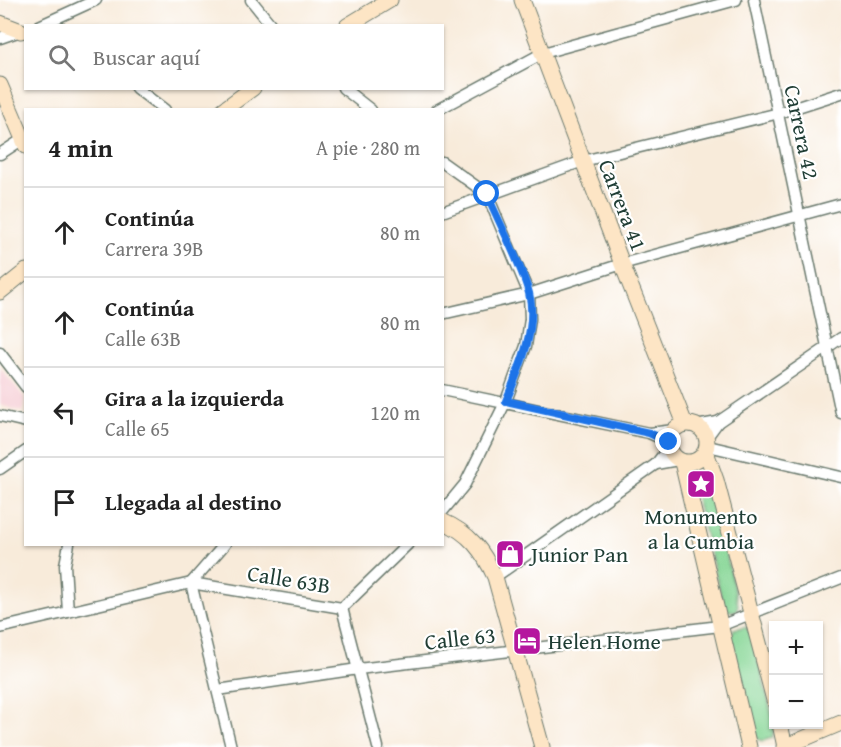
<!DOCTYPE html>
<html lang="es">
<meta charset="utf-8">
<style>
:root{--surface:#fff;--page:#f6f6f6;--text:#222;--muted:#767676;--line:#e0e0e0}
body{margin:0;font-family:"Gentium Book Plus",serif;background:var(--page);color:var(--text)}
.controls{position:absolute;right:18px;bottom:18px;display:grid;overflow:hidden;border-radius:0px;box-shadow:0 2px 4px #0004}
.controls button{width:54px;height:54px;display:grid;place-items:center;padding:0;border:0;border-bottom:2px solid var(--line);background:var(--surface);color:var(--text);font:30px sans-serif}
.stop{position:absolute;width:18px;height:18px;margin:-14px;border:4px solid #1a73e8;border-radius:50%;background:#fff}
.stop.end{background:#1a73e8;border-color:#fff;box-shadow:0 2px 6px #0008}
.list{margin:0;padding:0;list-style:none}
h2{display:flex;justify-content:space-between;align-items:center;height:78px;margin:0;padding:0 24px;font-size:26px}
h2 small{font-size:20px;font-weight:400;color:var(--muted)}
.list li{display:grid;grid-template-columns:39px 1fr auto;gap:18px;align-items:center;box-sizing:border-box;height:90px;padding:0 24px;border-top:2px solid var(--line)}
.list b{display:block;font-size:22px;white-space:nowrap}
.list p{margin:0;font-size:20px;white-space:nowrap;color:var(--muted)}
.list em{font-size:20px;font-style:normal;color:var(--muted)}
.icon{flex:none;width:33px;height:33px;fill:none;stroke:currentColor;stroke-width:2;stroke-linecap:round;stroke-linejoin:round}
.map{position:relative;flex:none;width:841px;height:747px;overflow:hidden}
.search{position:absolute;background:var(--surface);box-shadow:0 2px 4px #0004;left:24px;top:24px;width:420px;height:66px;display:flex;align-items:center;gap:15px;box-sizing:border-box;padding:0 21px;border-radius:0px;color:var(--muted);font-size:22px}
.panel{position:absolute;background:var(--surface);box-shadow:0 2px 4px #0004;left:24px;top:108px;width:420px;height:438px;border-radius:0px}
.map>svg:first-child{display:block}
.built{fill:#f6cfd6}
.green{fill:#88d797;stroke:#548a66;stroke-width:1.5}
.lines{fill:none;stroke-linecap:round;stroke-linejoin:round}
.street-casing{stroke:#6b7a6e;stroke-width:13}
.secondary-casing{stroke:#6b7a6e;stroke-width:17}
.street{stroke:#fff;stroke-width:10}
.secondary{stroke:#fde5c5;stroke-width:15}
.route{stroke:#1a73e8;stroke-width:8}
.labels{text-anchor:middle;dominant-baseline:central;stroke-width:4.5;stroke-linejoin:round;paint-order:stroke}
.street-label{font-size:22px;fill:#1f3d34;stroke:#fff}
.poi-label{font-size:22px;fill:#1f3d34;stroke:#fff;text-anchor:start}
</style>
<div class="map">
<svg width="841" height="747" viewBox="0 0 841 747">
<rect width="100%" height="100%" fill="#fff"/>
<filter id="ink" filterUnits="userSpaceOnUse"><feTurbulence type="fractalNoise" baseFrequency=".0167" numOctaves="2"/><feDisplacementMap in="SourceGraphic" scale="12" xChannelSelector="R" yChannelSelector="G"/><feConvolveMatrix kernelMatrix="1 2 1 2 8 2 1 2 1" color-interpolation-filters="sRGB"/></filter>
<filter id="wash" filterUnits="userSpaceOnUse"><feTurbulence type="fractalNoise" baseFrequency=".008" numOctaves="4" result="noise"/><feDisplacementMap in="SourceGraphic" scale="24" xChannelSelector="R" yChannelSelector="G"/><feGaussianBlur stdDeviation="1.35" result="paint"/><feColorMatrix in="noise" values="0 0 0 0 0 0 0 0 0 0 0 0 0 0 0 0 0 1.4 0 .05"/><feComposite in="paint" operator="in"/></filter>
<g filter="url(#wash)">
<rect width="100%" height="100%" fill="#f8ebda"/>
<polygon class="built" points="0,368 24,397 23,412 0,405"/>
<g class="green">
<polygon points="699,477 707,479 711,487 738,605 736,611 725,611 692,483"/>
<polygon points="745,627 751,632 775,727 772,738 762,741 754,737 730,638 734,629"/>
</g>
</g>
<g filter="url(#ink)">
<g class="lines">
<g class="street-casing">
<g id="street">
<polyline points="251,0 272,26"/>
<polyline points="754,0 841,413"/>
<polyline points="39,26 96,0"/>
<polyline points="0,38 23,30"/>
<polyline points="136,88 165,110"/>
<polyline points="343,88 371,110"/>
<polyline points="437,110 543,53 736,0"/>
<polyline points="0,154 23,139"/>
<polyline points="442,162 487,194 529,294 530,319 526,346 506,401 465,484 442,512"/>
<polyline points="442,212 583,161 779,113 841,93"/>
<polyline points="442,314 529,294 622,264 841,204"/>
<polyline points="0,353 26,387"/>
<polyline points="442,390 649,433 669,442"/>
<polyline points="0,416 26,422"/>
<polyline points="696,426 718,422"/>
<polyline points="650,433 674,430"/>
<polyline points="707,437 718,422 841,338"/>
<polyline points="708,446 841,477"/>
<polyline points="656,464 678,460"/>
<polyline points="0,469 26,451"/>
<polyline points="225,544 191,583 231,747"/>
<polyline points="495,577 656,464 669,447"/>
<polyline points="342,608 378,747"/>
<polyline points="68,612 65,565 69,544"/>
<polyline points="0,628 191,583 342,608 408,544"/>
<polyline points="218,690 358,669 720,626 841,578"/>
</g>
</g>
<g class="secondary-casing">
<g id="secondary">
<polyline points="522,0 622,264 685,424"/>
<polyline points="0,23 21,31"/>
<polyline points="347,26 390,0"/>
<polyline points="0,85 26,146"/>
<polyline points="223,110 253,88"/>
<polyline points="0,292 26,271"/>
<circle cx="688" cy="443" r="19"/>
<polyline points="706,452 716,480 774,700"/>
<polyline points="682,462 749,747"/>
<path d="M 442,521 C 470,533 483,551 495,577 L 542,747"/>
<polyline points="780,724 785,747"/>
<polyline points="784,747 841,723"/>
</g>
</g>
<use href="#street" class="street"/>
<use href="#secondary" class="secondary"/>
</g>
</g>
<g class="lines" filter="url(#ink)">
<path class="route" d="M 487,194 C 500,225 520,261 529,293 C 538,328 519,370 506,401 L 649,433 L 669,442"/>
</g>
<defs>
<g id="sight-square" transform="scale(1.5)"><rect x="-9" y="-9" width="18" height="18" rx="4" fill="#b5179e" stroke="#fff"/><path d="M0-6L1.8-2.2L6-1.7L2.9 1.2L3.7 5.4L0 3.3L-3.7 5.4L-2.9 1.2L-6-1.7L-1.8-2.2Z" fill="#fff"/></g>
<g id="shop-square" transform="scale(1.5)"><rect x="-9" y="-9" width="18" height="18" rx="4" fill="#b5179e" stroke="#fff"/><path d="M-5-2.5h2.3a2.7 3.5 0 0 1 5.4 0H5L5.5 6h-11ZM-1.5-2.5h3a1.5 2.3 0 0 0-3 0Z" fill="#fff"/></g>
<g id="hotel-square" transform="scale(1.5)"><rect x="-9" y="-9" width="18" height="18" rx="4" fill="#b5179e" stroke="#fff"/><path d="M-6-4.5h1.5V1H6V5H4.5V3h-9V5H-6ZM-4 0a1.8 1.8 0 1 1 3.6 0ZM.5 0V-2.5h3Q6-2.5 6 0Z" fill="#fff"/></g>
</defs>
<g fill-rule="evenodd">
<use href="#sight-square" x="701" y="484"/>
<use href="#shop-square" x="510" y="554"/>
<use href="#hotel-square" x="527" y="641"/>
</g>
<g class="labels">
<g class="street-label">
<text transform="translate(802 132) rotate(78)">Carrera 42</text>
<text transform="translate(623 205) rotate(69)">Carrera 41</text>
<text transform="translate(289 579) rotate(9)">Calle 63B</text>
<text transform="translate(460 638) rotate(-6)">Calle 63</text>
</g>
<g class="poi-label">
<text x="701" y="516" text-anchor="middle">Monumento<tspan x="701" dy="25">a la Cumbia</tspan></text>
<text x="531" y="554">Junior Pan</text>
<text x="548" y="641">Helen Home</text>
</g>
</g>
</svg>
<div class="controls">
<button>+</button>
<button>−</button>
</div>
<div class="stop" style="left:487px;top:194px"></div>
<div class="stop end" style="left:669px;top:442px"></div>
<div class="search"><svg class="icon" aria-label="search" viewBox="0 0 24 24"><circle cx="10" cy="10" r="6"/><path d="M15 15l6 6"/></svg>Buscar aquí</div>
<section class="panel">
<h2>4 min<small>A pie · 280 m</small></h2>
<ul class="list">
<li><svg class="icon" aria-label="ahead" viewBox="0 0 24 24"><path d="M12 20V5M6 11l6-6 6 6"/></svg><div><b>Continúa</b><p>Carrera 39B</p></div><em>80 m</em></li>
<li><svg class="icon" aria-label="ahead" viewBox="0 0 24 24"><path d="M12 20V5M6 11l6-6 6 6"/></svg><div><b>Continúa</b><p>Calle 63B</p></div><em>80 m</em></li>
<li><svg class="icon" aria-label="left" viewBox="0 0 24 24"><path d="M17 20v-9H6M10 6l-5 5 5 5"/></svg><div><b>Gira a la izquierda</b><p>Calle 65</p></div><em>120 m</em></li>
<li><svg class="icon" aria-label="arrive" viewBox="0 0 24 24"><path d="M6 21V4h12l-3 4 3 4H6"/></svg><div><b>Llegada al destino</b></div></li>
</ul>
</section>
</div>
